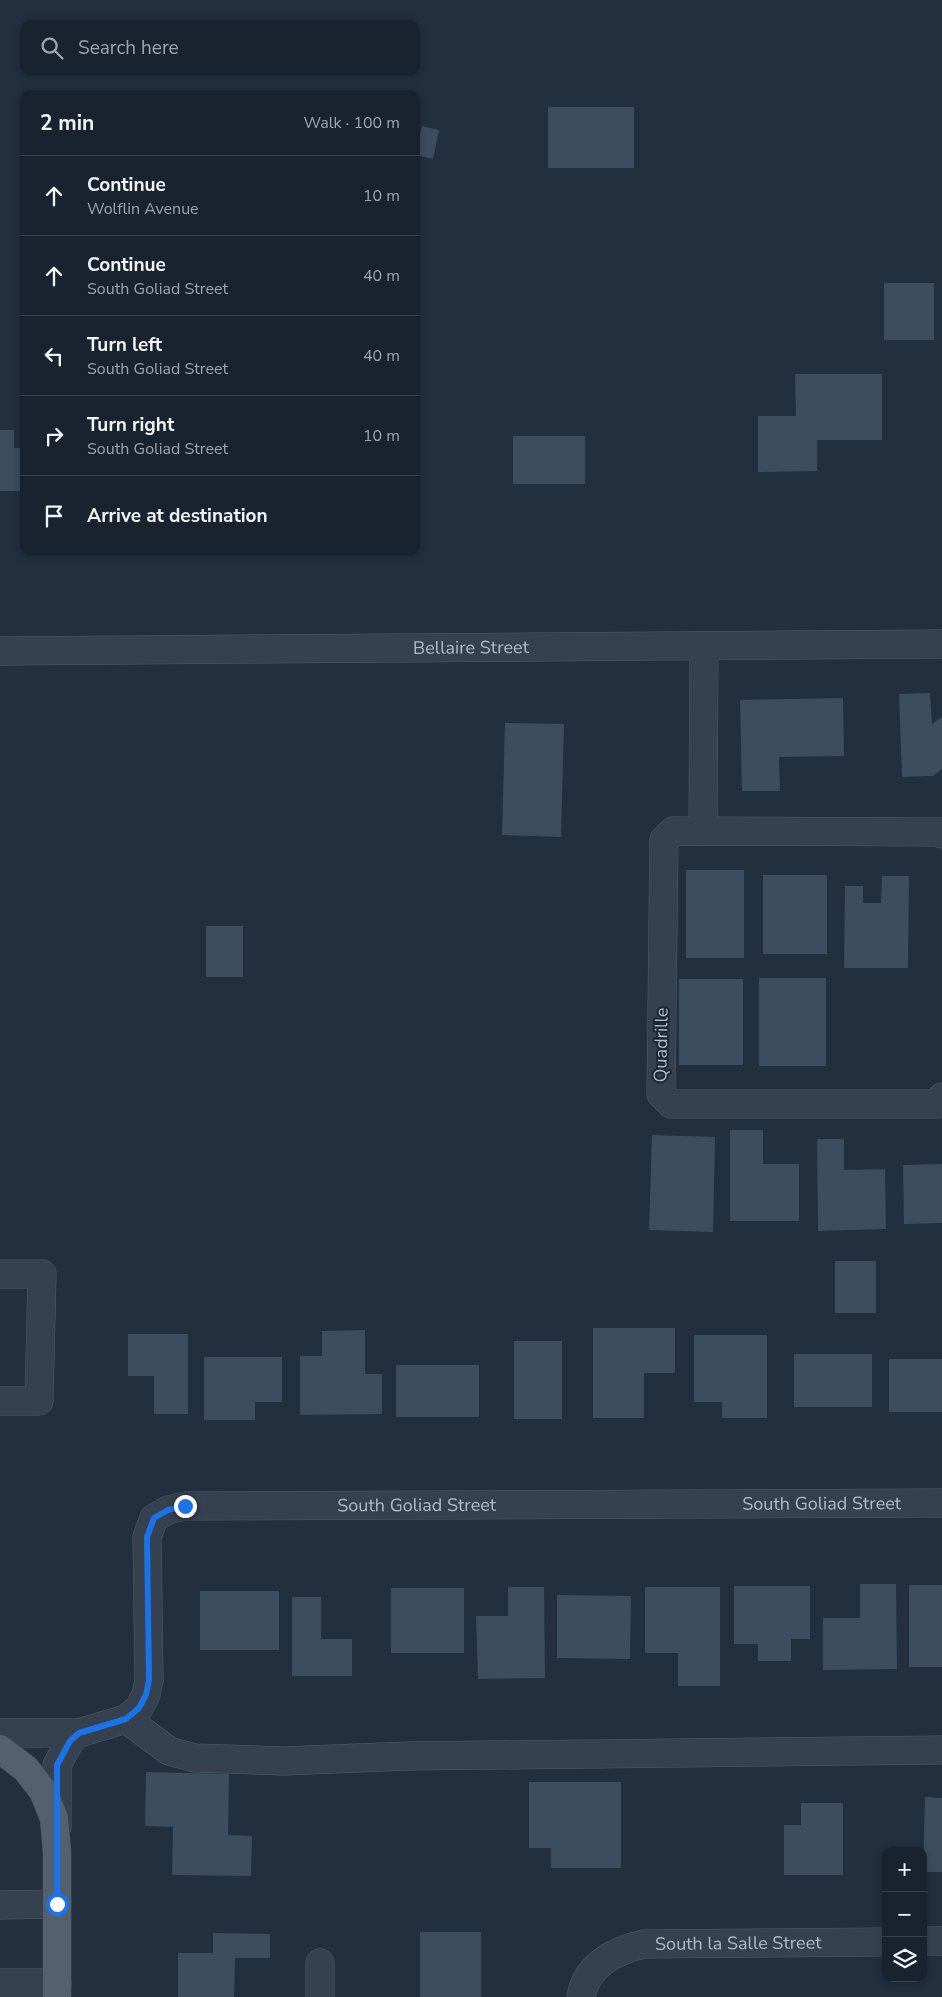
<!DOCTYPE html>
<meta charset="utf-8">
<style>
:root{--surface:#19232f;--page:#262f3b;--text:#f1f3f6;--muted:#9fa4aa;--line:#37404b}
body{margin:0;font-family:"Nunito Sans",sans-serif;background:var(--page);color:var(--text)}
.controls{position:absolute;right:15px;bottom:15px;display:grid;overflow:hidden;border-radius:10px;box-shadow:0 2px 8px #0003}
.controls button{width:45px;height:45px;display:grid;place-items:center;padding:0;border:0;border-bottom:1px solid var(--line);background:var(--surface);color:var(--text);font:25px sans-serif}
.stop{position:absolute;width:15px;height:15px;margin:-11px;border:4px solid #1a73e8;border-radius:50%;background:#fff}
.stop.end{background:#1a73e8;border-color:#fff;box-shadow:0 1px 5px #0008}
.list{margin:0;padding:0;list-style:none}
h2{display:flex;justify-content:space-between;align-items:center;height:65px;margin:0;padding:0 20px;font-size:21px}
h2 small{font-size:16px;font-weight:400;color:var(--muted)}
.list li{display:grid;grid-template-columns:32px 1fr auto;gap:15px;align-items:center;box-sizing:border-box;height:80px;padding:0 20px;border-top:1px solid var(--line)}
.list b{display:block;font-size:19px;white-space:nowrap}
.list p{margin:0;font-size:16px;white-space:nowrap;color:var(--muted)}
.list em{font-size:16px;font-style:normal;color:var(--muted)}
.icon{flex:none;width:28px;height:28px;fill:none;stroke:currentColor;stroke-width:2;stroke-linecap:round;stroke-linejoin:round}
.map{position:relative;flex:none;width:942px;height:1997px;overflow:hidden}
.search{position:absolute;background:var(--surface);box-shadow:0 2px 8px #0003;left:20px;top:20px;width:400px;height:55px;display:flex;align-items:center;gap:12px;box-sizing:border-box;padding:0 18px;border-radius:10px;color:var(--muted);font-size:19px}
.panel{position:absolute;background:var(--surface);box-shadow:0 2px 8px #0003;left:20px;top:90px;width:400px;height:465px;border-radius:10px}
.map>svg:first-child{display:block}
.building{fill:#3c4d5f}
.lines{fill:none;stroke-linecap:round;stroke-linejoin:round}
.minor-casing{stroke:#535e6d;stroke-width:29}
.major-casing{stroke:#3e4a58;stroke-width:29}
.minor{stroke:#35414f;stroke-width:28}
.major{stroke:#53606f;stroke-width:28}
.route{stroke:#1a73e8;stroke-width:6}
.labels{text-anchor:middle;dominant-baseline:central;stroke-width:4;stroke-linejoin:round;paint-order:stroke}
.street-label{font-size:18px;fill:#b1bbca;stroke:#1a2634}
</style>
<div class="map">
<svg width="942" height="1997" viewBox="0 0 942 1997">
<rect width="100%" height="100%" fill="#212f3f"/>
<g class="building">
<rect x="548" y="107" width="86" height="61"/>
<polygon points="422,126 439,130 433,159 416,155"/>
<rect x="884" y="283" width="50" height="57"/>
<polygon points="795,374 882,374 882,440 817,440 817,471 758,472 758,416 796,416"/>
<polygon points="0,430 14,430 14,448 24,448 24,491 0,491"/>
<rect x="513" y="436" width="72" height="48"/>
<polygon points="930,693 932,724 942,717 942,769 933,776 902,777 899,694"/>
<polygon points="843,698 844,756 779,757 780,791 742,791 740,700"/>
<polygon points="505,723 564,724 561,837 502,835"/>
<rect x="686" y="870" width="58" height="88"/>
<rect x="763" y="875" width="64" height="79"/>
<polygon points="882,876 909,876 908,968 844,968 845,886 863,886 863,903 881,903"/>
<rect x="206" y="926" width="37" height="51"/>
<rect x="759" y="978" width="67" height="88"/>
<rect x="679" y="979" width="64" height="86"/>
<polygon points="730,1130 763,1130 763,1164 799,1164 799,1221 730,1221"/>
<polygon points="652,1135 715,1137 713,1232 649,1230"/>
<polygon points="817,1139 844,1139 844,1170 885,1169 886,1229 818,1231"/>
<polygon points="942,1164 942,1223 904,1224 903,1165"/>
<rect x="835" y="1261" width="41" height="52"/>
<polygon points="593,1328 675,1328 675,1373 644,1373 644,1418 593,1418"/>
<polygon points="365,1330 365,1374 382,1374 382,1414 300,1415 300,1356 322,1356 322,1331"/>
<polygon points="128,1334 188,1334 188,1414 154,1414 154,1376 128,1376"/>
<polygon points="694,1335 767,1335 767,1418 722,1418 722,1402 694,1402"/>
<rect x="514" y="1341" width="48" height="78"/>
<rect x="794" y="1354" width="78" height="53"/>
<polygon points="204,1357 282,1357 282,1402 255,1402 255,1420 204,1420"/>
<rect x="889" y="1359" width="53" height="53"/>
<rect x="396" y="1365" width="83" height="52"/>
<polygon points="860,1584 896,1584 897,1669 823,1670 823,1618 860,1618"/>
<rect x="909" y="1585" width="33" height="82"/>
<polygon points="734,1586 810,1586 810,1639 791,1639 791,1661 758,1661 758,1644 734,1644"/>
<polygon points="508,1587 544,1587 545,1678 478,1679 476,1616 508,1616"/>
<polygon points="645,1587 720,1587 720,1686 678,1686 678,1653 645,1653"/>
<rect x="391" y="1588" width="73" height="65"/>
<rect x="200" y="1591" width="79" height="59"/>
<polygon points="557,1595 631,1596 630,1659 557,1658"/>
<polygon points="292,1597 321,1597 321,1639 352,1639 352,1676 292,1676"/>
<polygon points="146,1772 229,1774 228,1835 252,1836 251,1876 172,1875 173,1827 145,1826"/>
<polygon points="529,1782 621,1782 621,1868 551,1868 551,1848 529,1848"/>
<polygon points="925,1797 942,1798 942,1872 923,1872"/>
<polygon points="801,1803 843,1803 843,1875 784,1875 784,1825 801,1825"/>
<rect x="420" y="1932" width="61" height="65"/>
<polygon points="213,1933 270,1934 270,1958 235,1958 234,1997 178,1997 178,1953 213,1953"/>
</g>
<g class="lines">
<g class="minor-casing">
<g id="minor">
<path id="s1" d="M 0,651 L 942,644"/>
<polyline points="703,831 704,647"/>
<polyline points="942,834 940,832 673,831 664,840 661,1094 671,1104 937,1104 942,1097"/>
<polyline points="0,1274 42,1274 39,1401 0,1401"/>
<polyline points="126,1719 169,1751 195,1758 283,1761 409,1756 942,1750"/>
<polyline points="0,1733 79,1733"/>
<path id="s2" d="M 57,1827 L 57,1765 L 70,1741 L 79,1733 L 126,1719 L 139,1708 L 146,1695 L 149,1680 L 147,1537 L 154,1518 L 168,1510 L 185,1506 L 942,1503"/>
<polyline points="0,1905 57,1904"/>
<polyline points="923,1941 942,1941"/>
<polyline points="320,1963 320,1997"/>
<polyline points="0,1983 57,1983"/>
<path id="s3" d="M 581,1997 C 586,1965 616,1950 644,1944 L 886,1942"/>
</g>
</g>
<g class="major-casing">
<polyline id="major" points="0,1749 26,1769 43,1791 54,1818 57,1852 57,1997"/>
</g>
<use href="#minor" class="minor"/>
<use href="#major" class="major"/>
</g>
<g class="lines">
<polyline class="route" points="57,1904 57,1765 70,1741 79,1733 126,1719 139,1708 146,1695 149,1680 147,1537 154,1518 168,1510 185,1506"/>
</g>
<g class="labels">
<g class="street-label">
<text stroke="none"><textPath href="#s1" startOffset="471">Bellaire Street</textPath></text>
<text transform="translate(661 1045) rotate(-89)">Quadrille</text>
<text stroke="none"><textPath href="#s2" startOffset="1031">South Goliad Street</textPath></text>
<text stroke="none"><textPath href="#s2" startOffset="626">South Goliad Street</textPath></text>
<text stroke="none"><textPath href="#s3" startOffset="182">South la Salle Street</textPath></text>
</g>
</g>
</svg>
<div class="controls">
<button>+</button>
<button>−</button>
<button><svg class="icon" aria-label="layers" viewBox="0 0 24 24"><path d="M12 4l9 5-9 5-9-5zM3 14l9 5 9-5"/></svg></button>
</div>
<div class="stop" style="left:57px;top:1904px"></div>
<div class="stop end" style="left:185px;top:1506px"></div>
<div class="search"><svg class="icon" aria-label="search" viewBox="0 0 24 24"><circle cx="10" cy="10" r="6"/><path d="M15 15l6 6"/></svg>Search here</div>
<section class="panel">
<h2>2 min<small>Walk · 100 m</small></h2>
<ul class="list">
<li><svg class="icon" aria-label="ahead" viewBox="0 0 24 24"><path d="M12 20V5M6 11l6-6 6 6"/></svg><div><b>Continue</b><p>Wolflin Avenue</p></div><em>10 m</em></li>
<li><svg class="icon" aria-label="ahead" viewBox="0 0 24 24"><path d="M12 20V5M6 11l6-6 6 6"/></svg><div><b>Continue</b><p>South Goliad Street</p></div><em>40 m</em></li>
<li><svg class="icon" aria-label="left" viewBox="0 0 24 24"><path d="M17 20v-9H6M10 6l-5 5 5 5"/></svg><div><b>Turn left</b><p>South Goliad Street</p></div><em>40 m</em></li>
<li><svg class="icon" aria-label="right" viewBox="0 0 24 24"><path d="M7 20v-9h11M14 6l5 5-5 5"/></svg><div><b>Turn right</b><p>South Goliad Street</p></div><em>10 m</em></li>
<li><svg class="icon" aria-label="arrive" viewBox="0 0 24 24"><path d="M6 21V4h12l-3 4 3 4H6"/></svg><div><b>Arrive at destination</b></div></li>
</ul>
</section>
</div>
